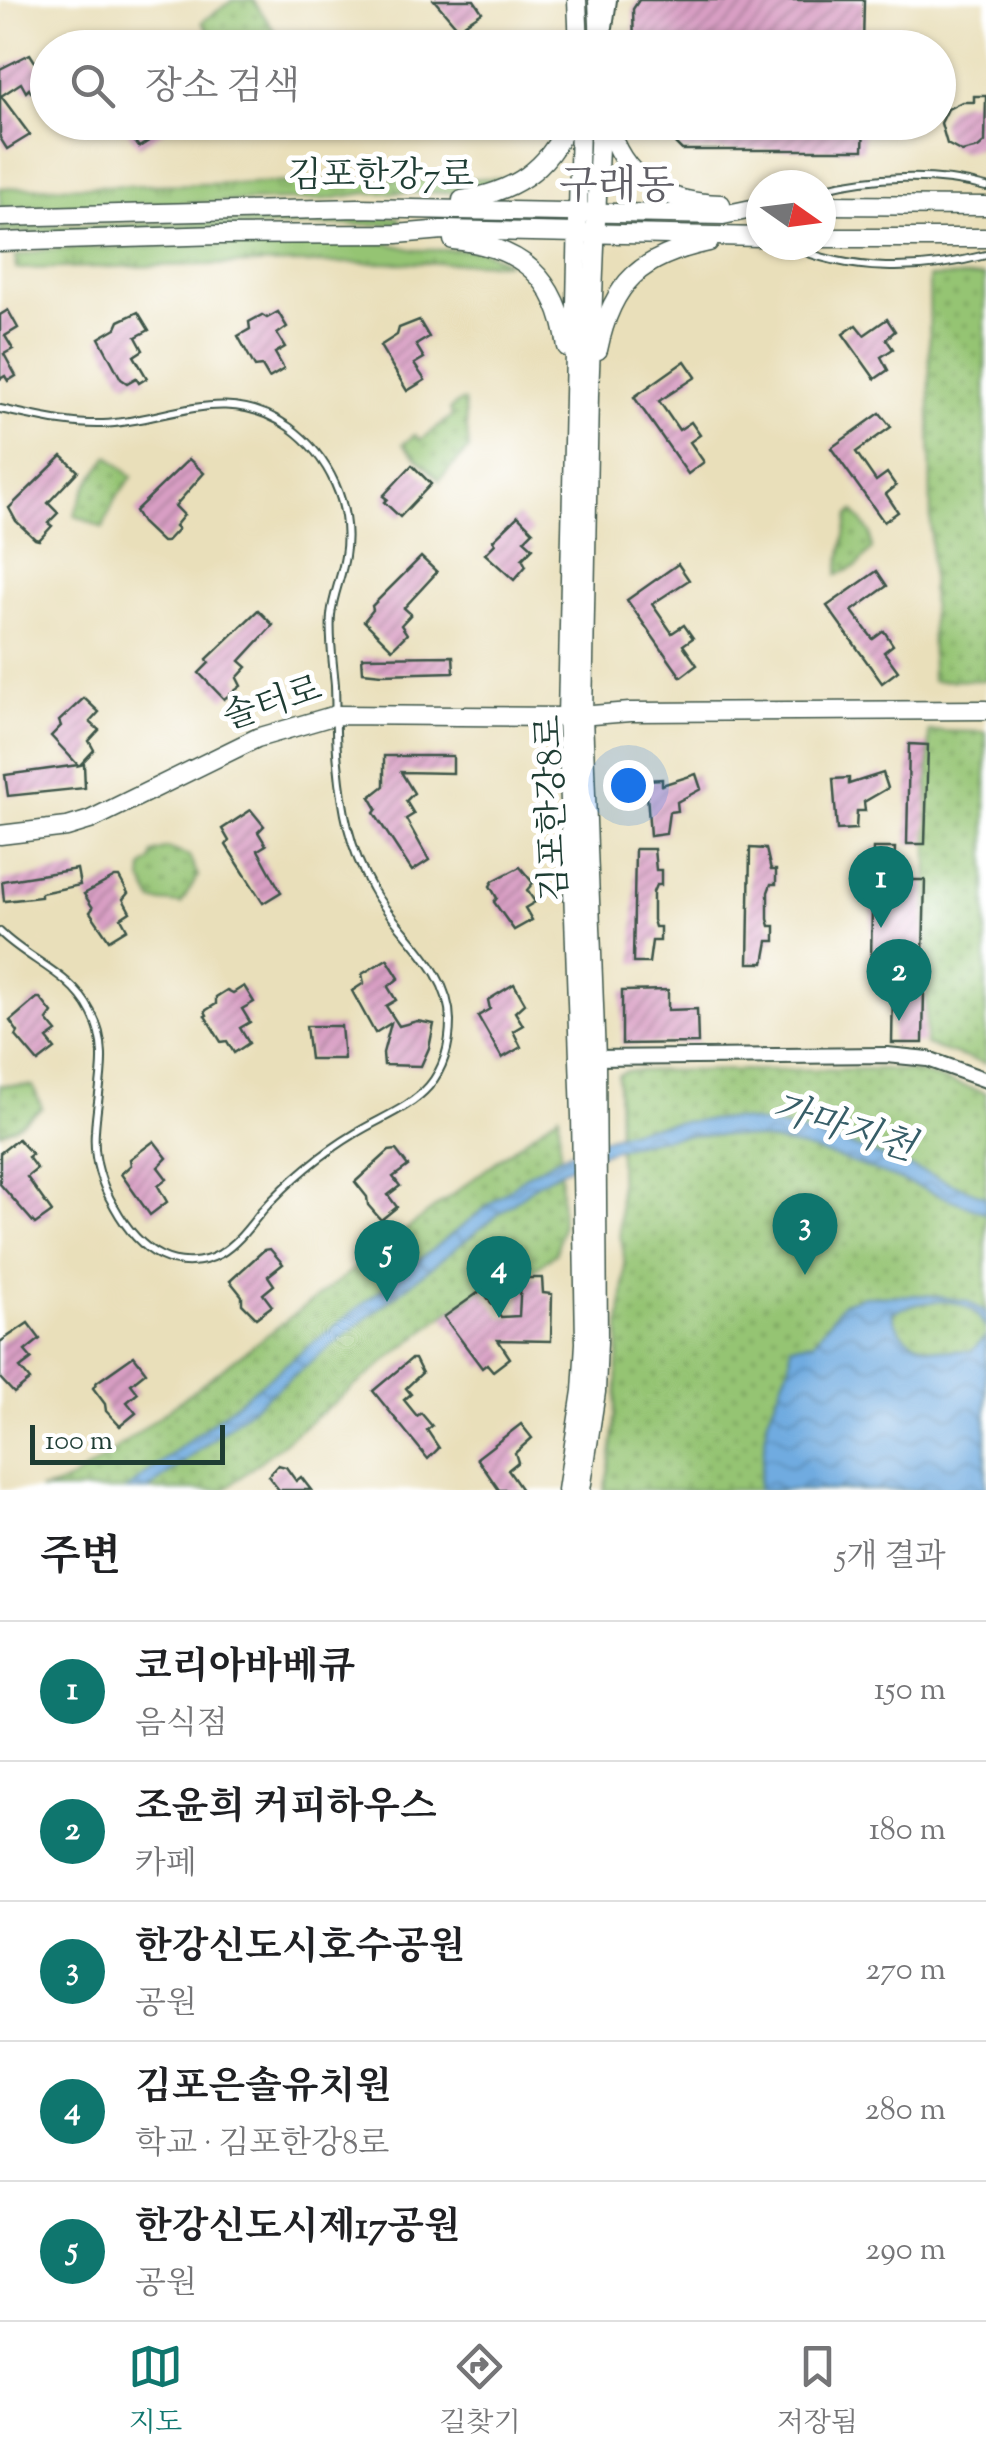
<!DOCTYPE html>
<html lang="ko">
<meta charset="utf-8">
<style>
:root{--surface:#fff;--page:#f6f6f6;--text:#202124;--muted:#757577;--line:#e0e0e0;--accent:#0f766e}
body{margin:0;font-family:"Sorts Mill Goudy","Noto Serif KR",serif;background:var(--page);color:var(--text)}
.compass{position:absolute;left:746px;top:170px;width:90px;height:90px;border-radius:50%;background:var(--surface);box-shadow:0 2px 8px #0004;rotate:104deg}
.scale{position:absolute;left:30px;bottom:25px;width:195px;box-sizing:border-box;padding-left:10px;border:5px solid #1f3d34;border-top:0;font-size:28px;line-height:35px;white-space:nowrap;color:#1f3d34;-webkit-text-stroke:8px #fff;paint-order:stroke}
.you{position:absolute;left:628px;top:785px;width:35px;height:35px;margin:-25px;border:8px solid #fff;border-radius:50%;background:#1a73e8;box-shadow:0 0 0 15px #1a73e833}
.badge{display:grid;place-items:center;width:65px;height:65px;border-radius:50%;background:var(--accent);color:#fff;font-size:32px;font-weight:700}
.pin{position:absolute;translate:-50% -82px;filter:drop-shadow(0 2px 5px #0008)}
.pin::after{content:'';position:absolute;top:52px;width:35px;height:30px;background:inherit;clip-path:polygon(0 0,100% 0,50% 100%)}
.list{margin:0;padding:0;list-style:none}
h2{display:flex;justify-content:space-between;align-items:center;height:130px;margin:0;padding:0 40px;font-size:42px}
h2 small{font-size:32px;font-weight:400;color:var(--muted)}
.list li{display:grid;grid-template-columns:65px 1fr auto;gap:30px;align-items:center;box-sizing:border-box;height:140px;padding:0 40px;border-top:2px solid var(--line)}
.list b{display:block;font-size:38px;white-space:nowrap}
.list p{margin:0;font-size:32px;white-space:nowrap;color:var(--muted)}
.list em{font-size:32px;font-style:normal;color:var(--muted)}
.icon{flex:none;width:55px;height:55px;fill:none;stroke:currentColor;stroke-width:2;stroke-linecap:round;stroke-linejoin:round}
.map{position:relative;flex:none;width:986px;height:1490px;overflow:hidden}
.search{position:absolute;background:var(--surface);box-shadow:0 2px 8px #0004;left:30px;right:30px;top:30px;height:110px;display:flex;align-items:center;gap:25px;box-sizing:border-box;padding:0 35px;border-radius:55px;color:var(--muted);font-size:38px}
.sheet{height:830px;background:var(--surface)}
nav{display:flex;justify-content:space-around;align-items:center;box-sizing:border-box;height:140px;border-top:2px solid var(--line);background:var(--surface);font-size:28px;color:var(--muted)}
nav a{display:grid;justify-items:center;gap:5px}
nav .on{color:var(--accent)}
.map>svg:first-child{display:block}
.grass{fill:url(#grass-tufts);stroke:#5a8054;stroke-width:2.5}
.park{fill:url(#park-dots);stroke:#5a8054;stroke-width:2.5}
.water{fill:url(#water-waves);stroke:#47748a;stroke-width:2.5}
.building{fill:url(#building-hatch)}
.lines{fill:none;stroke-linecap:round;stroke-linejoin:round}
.lane-casing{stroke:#3d5548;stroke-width:10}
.street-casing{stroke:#3d5548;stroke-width:18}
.secondary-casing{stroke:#3d5548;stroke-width:21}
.lane{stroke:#fff;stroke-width:6}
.street{stroke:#fff;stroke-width:14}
.secondary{stroke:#fff;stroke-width:18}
.labels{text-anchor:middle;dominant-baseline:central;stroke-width:10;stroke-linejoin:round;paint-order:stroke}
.street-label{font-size:35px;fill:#1f3d34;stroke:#fff}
.water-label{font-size:38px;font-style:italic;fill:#375e68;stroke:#fff}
.quarter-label{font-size:40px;fill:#605f66;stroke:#fff}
</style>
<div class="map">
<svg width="986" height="1490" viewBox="0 0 986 1490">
<defs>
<pattern id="grass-tufts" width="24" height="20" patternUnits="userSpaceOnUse" patternTransform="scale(2.5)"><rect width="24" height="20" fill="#95c473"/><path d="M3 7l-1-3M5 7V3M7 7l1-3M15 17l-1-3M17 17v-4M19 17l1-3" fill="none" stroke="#79a05f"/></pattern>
<pattern id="park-dots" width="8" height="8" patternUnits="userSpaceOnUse" patternTransform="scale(2.5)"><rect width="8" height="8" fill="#95c473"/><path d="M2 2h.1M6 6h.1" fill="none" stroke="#79a05f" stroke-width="1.8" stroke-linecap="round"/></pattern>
<pattern id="water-waves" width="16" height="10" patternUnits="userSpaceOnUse" patternTransform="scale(2.5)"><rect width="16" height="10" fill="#6fabe0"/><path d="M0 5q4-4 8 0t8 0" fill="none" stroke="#5b8cb6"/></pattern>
<pattern id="building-hatch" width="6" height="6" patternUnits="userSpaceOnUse" patternTransform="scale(2.5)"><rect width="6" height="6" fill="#d99fc4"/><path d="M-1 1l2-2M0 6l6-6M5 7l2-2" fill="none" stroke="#af83a0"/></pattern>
</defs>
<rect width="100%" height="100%" fill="#fff"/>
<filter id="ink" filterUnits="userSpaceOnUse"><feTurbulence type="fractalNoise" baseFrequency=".01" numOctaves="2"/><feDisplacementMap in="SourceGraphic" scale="20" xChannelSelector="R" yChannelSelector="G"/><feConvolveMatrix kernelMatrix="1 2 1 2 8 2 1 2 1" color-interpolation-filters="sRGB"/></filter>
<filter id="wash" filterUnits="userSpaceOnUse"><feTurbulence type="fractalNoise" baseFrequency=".0048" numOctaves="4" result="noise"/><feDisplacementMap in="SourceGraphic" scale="40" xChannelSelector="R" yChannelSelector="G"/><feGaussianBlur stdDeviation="2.25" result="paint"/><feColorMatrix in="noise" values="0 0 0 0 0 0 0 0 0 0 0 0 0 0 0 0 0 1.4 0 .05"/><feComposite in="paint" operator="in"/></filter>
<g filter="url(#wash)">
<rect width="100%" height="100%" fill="#e9dfba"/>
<g class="grass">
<polygon points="507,178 475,192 366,193 328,199 0,208 0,188"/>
<polygon points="398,217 401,220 397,224 0,233 0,227"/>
<polygon points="286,243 386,243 415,250 482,250 509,263 294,263 16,269 16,256 49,249"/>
</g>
<g class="park">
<path d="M 233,0 L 253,0 L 275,32 C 243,54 225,56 202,22 Z"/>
<polygon points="985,276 986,680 932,681 929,277"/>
<polygon points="461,401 464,401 469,449 439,480 403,444 415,435 420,440 452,416 450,409"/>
<polygon points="109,456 132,477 114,501 103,528 74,515 87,485"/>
<polygon points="854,511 870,533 872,549 857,566 837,575 849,515"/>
<polygon points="929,731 986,732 986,1064 926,1045"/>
<polygon points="167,848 189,856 198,876 181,904 153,901 142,880 143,867 151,861 153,853"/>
<path d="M 884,1069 L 917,1072 L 986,1093 L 986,1490 L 604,1490 C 618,1436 616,1383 620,1327 C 622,1295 629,1267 620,1235 L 618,1075 L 626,1071 Z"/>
<polygon points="0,1085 33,1086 42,1108 15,1127 0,1133"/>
<path d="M 559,1114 L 562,1228 L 556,1253 L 531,1272 L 489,1285 L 444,1315 L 224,1490 L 38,1490 C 65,1488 89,1468 111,1453 Z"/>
</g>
<g class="water">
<path d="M 731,1119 C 821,1128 903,1164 986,1197 L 986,1213 C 824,1152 704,1088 537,1184 L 148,1490 L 126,1490 L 527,1175 C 597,1133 650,1121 731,1119 Z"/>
<path d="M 926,1295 L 967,1301 L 986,1312 L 986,1330 C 970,1289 924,1300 892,1312 C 900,1350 940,1351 972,1351 L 986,1336 L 986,1490 L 758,1490 L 768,1418 L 790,1364 L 791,1345 L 814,1342 L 843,1303 L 864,1296 Z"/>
</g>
<g id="blocks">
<g class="building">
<polygon points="434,0 474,0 482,12 458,28"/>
<polygon points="639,0 864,0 863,48 634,48 633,9"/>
<polygon points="30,54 46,79 31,92 29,89 26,92 21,83 1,96 30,135 7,149 0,138 0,69"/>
<polygon points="974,96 986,96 985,142 978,148 962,152 947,144 941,123 948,109 962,102 974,102"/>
<polygon points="120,122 157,122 163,132 139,147"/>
<polygon points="654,122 864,122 863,150 682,150"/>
<polygon points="8,310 18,328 5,336 13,349 4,354 16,376 8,381 5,376 0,379 0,315"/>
<polygon points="138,312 149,330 136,337 143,350 134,356 147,378 139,383 136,378 127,383 121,379 99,338 116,328 119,321"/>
<polygon points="278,312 287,327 277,334 285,347 275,353 284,369 269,378 262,366 255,367 238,336 250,329 249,322 262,315 267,318"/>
<polygon points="887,319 895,331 886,339 893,349 881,357 888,370 875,379 843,334 856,325 864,335"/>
<polygon points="419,320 429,337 416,345 424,358 414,364 425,380 407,391 380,346 397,335 399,328"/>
<polygon points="685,361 696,377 659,401 679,430 691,422 700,435 690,442 704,462 688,474 634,397"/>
<polygon points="880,413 891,427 856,452 876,481 887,473 896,486 886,494 898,512 884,522 831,448"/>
<polygon points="62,456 78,471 48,503 58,513 48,523 52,526 39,540 35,539 16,521 9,508"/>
<polygon points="189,459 204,473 175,506 184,515 175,526 178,529 166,542 162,542 142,523 135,511"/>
<polygon points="412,465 431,484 400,517 384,502 387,499 383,496"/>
<polygon points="518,516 533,531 524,540 533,548 522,559 526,566 514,580 485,554 495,544 493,540"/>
<polygon points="421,557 437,572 404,608 411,614 401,625 407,634 392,649 364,621 373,610 372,606"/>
<polygon points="678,564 689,580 652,604 672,633 684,625 693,638 683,645 697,665 681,677 627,600"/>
<polygon points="877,571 887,586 852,611 873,639 884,631 893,645 884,652 898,671 882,683 827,606"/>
<polygon points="258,610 273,625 240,661 247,667 237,678 241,686 224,699 199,673 209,663 207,659"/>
<polygon points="453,656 454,672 382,674 363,672 362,657"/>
<polygon points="84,698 99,712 90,722 99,730 89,741 94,750 80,765 84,764 85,788 8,796 5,775 78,765 51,736 61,726 59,721"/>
<polygon points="909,744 928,745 925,844 907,844"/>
<polygon points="384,756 453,756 453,773 401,772 414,793 406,801 414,814 406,819 429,860 412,871 374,813 377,809 370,797 384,786"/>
<polygon points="883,773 888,788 864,802 865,811 857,811 856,829 837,830 833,779 849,778 849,784"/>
<polygon points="696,774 701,789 677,802 678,811 669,812 666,834 650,836 646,780 662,779 662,785"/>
<polygon points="251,810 264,826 258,832 266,845 258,850 281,892 263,903 226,845 229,841 222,829"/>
<polygon points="750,848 766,849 771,870 776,870 776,884 771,884 768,892 768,919 770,926 775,926 775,941 768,941 764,963 748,963"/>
<polygon points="873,848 895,848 894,869 899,869 899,880 925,880 923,955 891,955 888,962 871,962"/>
<polygon points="635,849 654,849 656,870 661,870 661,885 656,885 653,892 653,920 655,927 660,927 660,941 652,941 649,963 633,963"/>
<polygon points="520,867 533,883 527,890 535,902 525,908 532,920 514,930 494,902 497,898 490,886 493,881"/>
<polygon points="77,869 80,885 41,893 41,897 4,901 2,881"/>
<polygon points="115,877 119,877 128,893 123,899 130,912 121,918 127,929 109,940 90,912 93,908 84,894"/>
<polygon points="387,959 399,978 388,987 396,1000 386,1006 399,1026 417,1021 434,1024 429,1048 421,1066 384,1065 383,1053 391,1023 375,1033 352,991 364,983 362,974"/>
<polygon points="514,984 525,1003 515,1012 523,1025 513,1031 521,1047 502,1058 478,1016 490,1009 488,1000"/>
<polygon points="244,986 254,1002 242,1009 250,1022 240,1028 249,1043 234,1053 227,1041 221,1042 205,1016 207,1015 205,1011 216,1004 216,997 227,990 233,993"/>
<polygon points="893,988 924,989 923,1043 892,1043"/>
<polygon points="668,990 668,1010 697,1009 698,1043 622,1044 622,991"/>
<polygon points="37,998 40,998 52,1013 47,1020 57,1032 47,1039 55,1049 38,1062 16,1036 18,1032 10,1021"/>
<polygon points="306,1026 341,1026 344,1059 310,1059"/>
<polygon points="18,1139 32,1154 28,1157 37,1169 27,1177 52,1212 35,1224 0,1184 0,1153"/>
<polygon points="154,1141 167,1158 158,1167 167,1179 158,1186 167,1202 150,1215 121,1174 131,1165 130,1159"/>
<polygon points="396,1150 408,1166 393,1177 400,1186 388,1195 397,1207 381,1220 368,1205 367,1197 355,1182 389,1151"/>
<polygon points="270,1249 283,1264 268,1276 274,1285 263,1294 272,1306 256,1318 242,1304 242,1296 230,1281 264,1250"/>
<polygon points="521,1278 542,1278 543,1293 552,1294 551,1341 498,1340 510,1358 493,1371 487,1364 482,1368 444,1317 482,1290 501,1317 519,1316"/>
<polygon points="28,1323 40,1339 25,1351 32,1359 20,1368 30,1380 14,1393 0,1378 0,1342"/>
<polygon points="134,1356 146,1372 131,1384 138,1393 127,1402 136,1413 120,1426 106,1411 105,1404 93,1388 97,1382"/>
<polygon points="411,1359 415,1359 422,1373 406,1388 411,1394 404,1400 417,1416 421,1413 432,1426 427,1430 439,1448 428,1459 373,1391"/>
<polygon points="521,1424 532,1438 515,1453 518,1462 508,1470 522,1490 499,1490 477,1458"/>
<polygon points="278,1465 286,1467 296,1481 301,1477 311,1490 279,1490 268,1476"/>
</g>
</g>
</g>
<g filter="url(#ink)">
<use href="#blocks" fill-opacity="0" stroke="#3d5548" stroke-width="2.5"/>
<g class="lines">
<g class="lane-casing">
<g id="lane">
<polyline points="403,48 412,44 473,48"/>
<polyline points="487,48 520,37 578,37"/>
<path d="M 821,189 C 873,176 934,173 986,187"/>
<path d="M 788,245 C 850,273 920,272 986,255"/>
<path d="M 0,409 C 35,416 67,425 103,424 C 170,421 225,382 289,427 C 329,456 353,506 345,556 C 342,576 333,595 331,615 C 329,638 333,662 335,685 C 336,711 335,737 338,763 C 342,808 349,848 372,888 C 395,931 450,968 450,1021 C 450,1044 444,1068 429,1086 C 410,1108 380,1118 356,1133 C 321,1154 289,1181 262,1211 C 249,1227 238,1243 220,1254 C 202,1264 180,1265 161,1256 C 140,1246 125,1226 114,1206 C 101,1184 93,1158 95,1131 C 97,1090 112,1051 91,1012 C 71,973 29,961 0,932"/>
</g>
</g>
<g class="street-casing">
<g id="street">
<polyline points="605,27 609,0"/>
<polyline points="590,1058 887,1055 928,1059 986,1080"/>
</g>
</g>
<g class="secondary-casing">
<g id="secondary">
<polyline points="577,0 579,48"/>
<polyline points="598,0 600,48"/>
<path d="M 608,122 C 621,179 665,203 721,204"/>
<path d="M 462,200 C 512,192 548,171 568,122"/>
<polyline points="821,205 986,206"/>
<polyline points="0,217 358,208 723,215 761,207"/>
<polyline points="821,238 986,238"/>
<path d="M 453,240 C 522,247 557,277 567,347"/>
<polyline points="0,242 220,235 397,234 443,230 761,237"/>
<path d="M 598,350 C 612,281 642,256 709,242"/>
<polyline points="0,835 67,827 90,820 257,738 336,715 567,717 630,712 986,710"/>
<polyline points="567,1490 582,1391 585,1343 581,1116 567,717 580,122"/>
<polyline points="581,1490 596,1392 598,1341 596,1058 583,716 589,395 600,122"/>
</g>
</g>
<use href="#lane" class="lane"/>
<use href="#street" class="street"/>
<use href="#secondary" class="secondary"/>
</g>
</g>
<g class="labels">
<g class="street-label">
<text x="381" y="177">김포한강7로</text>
<text transform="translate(273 705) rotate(-18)">솔터로</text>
<text transform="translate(554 808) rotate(-92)">김포한강8로</text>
</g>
<g class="water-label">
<text transform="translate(843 1130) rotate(17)">가마지천</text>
</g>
<g class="quarter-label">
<text x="617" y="188">구래동</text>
</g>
</g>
</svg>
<svg class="compass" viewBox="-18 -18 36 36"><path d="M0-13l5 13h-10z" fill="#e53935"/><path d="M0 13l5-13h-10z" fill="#757577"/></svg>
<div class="scale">100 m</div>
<div class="you"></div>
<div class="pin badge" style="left:881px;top:928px">1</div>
<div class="pin badge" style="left:899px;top:1021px">2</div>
<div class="pin badge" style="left:805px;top:1275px">3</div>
<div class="pin badge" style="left:499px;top:1318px">4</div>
<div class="pin badge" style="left:387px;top:1302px">5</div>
<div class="search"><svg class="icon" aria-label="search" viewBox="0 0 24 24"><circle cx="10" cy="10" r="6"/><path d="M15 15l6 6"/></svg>장소 검색</div>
</div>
<section class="sheet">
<h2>주변<small>5개 결과</small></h2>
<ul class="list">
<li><span class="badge">1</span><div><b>코리아바베큐</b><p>음식점</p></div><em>150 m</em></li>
<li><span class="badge">2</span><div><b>조윤희 커피하우스</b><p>카페</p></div><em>180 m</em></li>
<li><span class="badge">3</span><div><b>한강신도시호수공원</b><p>공원</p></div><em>270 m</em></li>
<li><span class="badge">4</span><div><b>김포은솔유치원</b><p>학교 · 김포한강8로</p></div><em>280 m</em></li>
<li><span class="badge">5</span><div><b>한강신도시제17공원</b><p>공원</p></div><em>290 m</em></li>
</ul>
</section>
<nav>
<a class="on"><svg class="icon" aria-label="map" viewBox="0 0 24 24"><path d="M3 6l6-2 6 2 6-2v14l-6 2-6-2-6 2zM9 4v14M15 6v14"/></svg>지도</a>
<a><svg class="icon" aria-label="directions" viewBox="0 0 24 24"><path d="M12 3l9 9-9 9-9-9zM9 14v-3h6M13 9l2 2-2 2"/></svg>길찾기</a>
<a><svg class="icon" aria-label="saved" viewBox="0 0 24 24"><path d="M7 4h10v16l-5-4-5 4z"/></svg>저장됨</a>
</nav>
